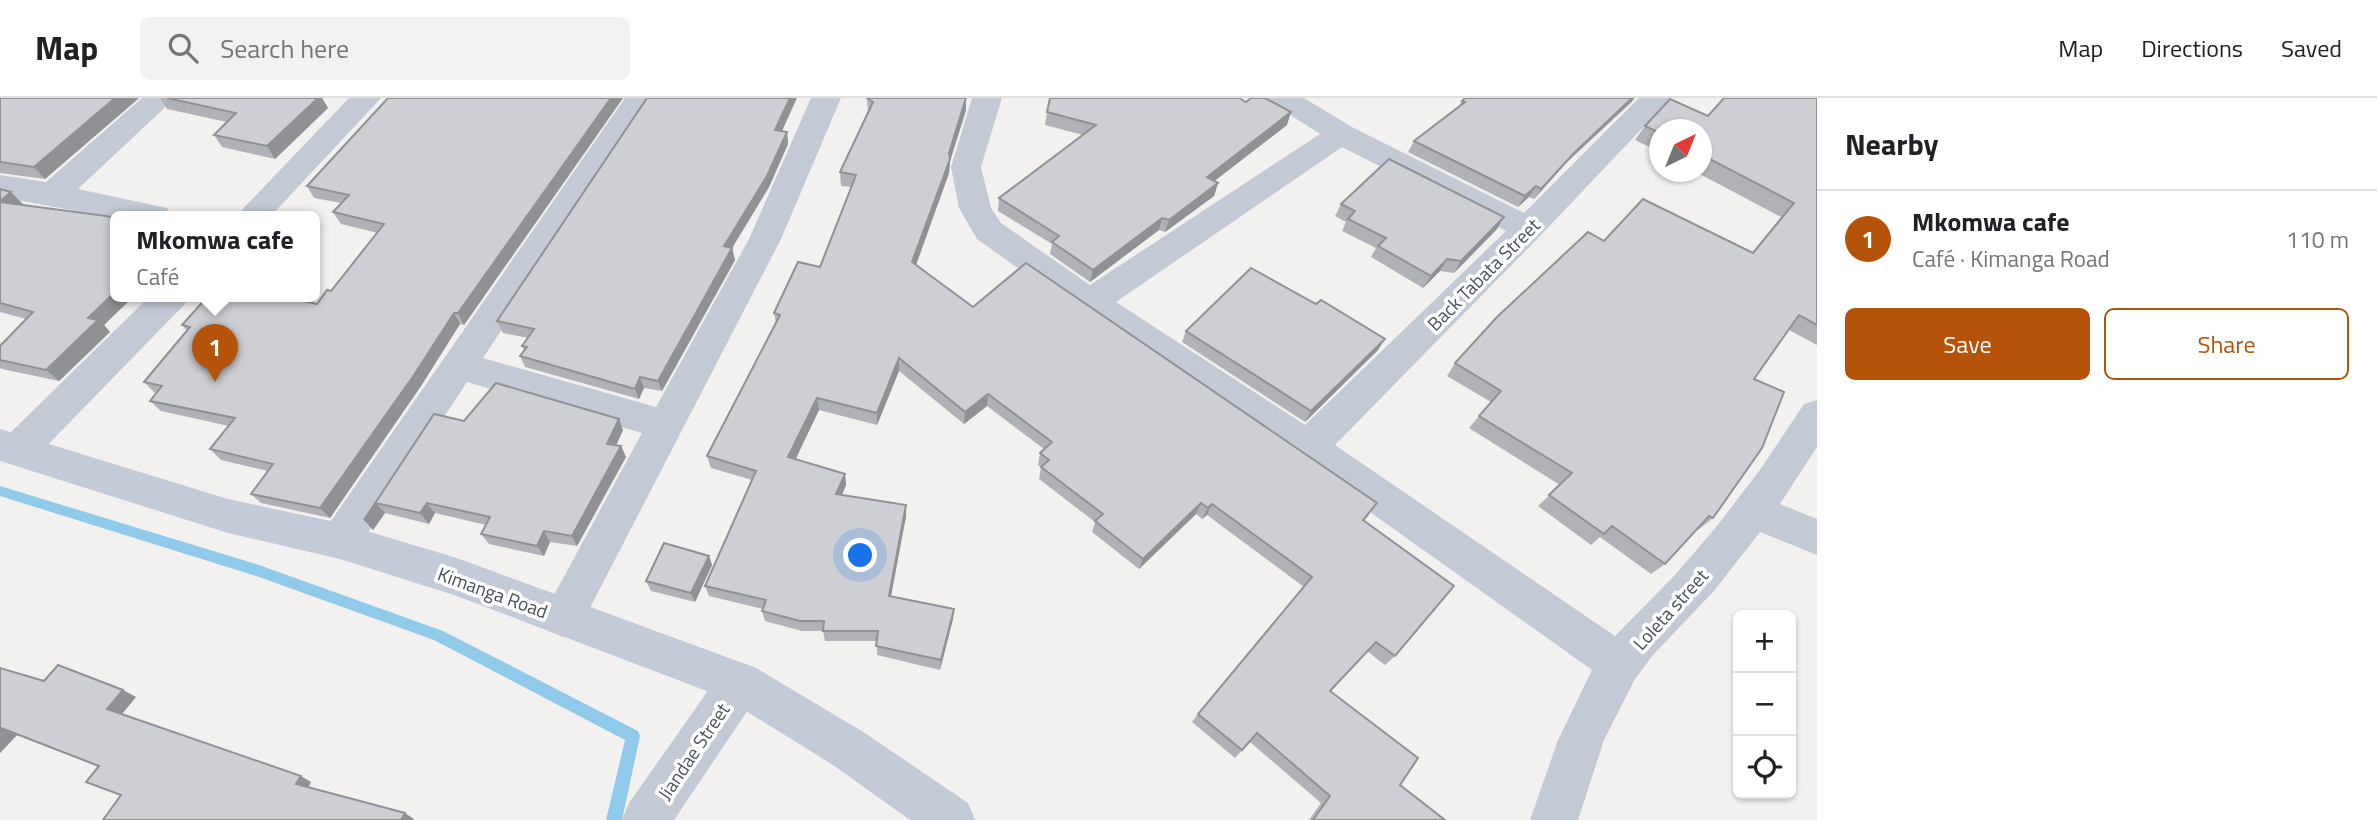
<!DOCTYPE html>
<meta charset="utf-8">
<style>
:root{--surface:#fff;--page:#f2f2f2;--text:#202124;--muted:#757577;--line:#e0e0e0;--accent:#b45309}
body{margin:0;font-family:"Titillium Web",sans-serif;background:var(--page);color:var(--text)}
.controls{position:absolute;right:21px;bottom:21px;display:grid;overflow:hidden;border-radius:10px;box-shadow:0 2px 5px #0004}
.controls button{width:63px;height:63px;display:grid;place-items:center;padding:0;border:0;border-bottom:2px solid var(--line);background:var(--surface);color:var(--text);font:35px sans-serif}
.compass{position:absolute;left:1649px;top:21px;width:63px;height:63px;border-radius:50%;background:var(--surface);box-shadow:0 2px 5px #0004;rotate:43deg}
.you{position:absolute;left:861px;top:458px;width:24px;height:24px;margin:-18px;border:5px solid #fff;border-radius:50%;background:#1a73e8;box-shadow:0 0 0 10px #1a73e833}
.badge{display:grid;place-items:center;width:46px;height:46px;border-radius:50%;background:var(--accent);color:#fff;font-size:23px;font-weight:700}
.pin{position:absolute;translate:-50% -58px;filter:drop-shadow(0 2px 4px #0008)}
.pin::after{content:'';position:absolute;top:37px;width:24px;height:21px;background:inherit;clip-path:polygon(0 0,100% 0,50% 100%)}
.popup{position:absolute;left:110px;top:113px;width:210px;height:91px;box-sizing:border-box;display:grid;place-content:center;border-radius:10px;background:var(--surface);filter:drop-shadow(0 2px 5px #0005);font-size:23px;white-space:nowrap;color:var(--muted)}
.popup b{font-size:26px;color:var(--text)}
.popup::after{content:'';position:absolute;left:50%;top:100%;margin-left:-14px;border:14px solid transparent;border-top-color:var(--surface)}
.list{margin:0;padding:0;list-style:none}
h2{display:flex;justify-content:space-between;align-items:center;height:91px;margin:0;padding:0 28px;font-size:30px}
h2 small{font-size:23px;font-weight:400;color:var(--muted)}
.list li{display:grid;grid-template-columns:46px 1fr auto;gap:21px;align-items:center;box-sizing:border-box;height:98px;padding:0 28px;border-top:2px solid var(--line)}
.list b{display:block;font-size:26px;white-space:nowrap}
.list p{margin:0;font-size:23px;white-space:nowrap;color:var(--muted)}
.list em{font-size:23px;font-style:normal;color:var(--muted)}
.actions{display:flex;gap:14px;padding:21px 28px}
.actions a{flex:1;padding:16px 0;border:2px solid var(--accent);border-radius:10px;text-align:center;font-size:24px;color:var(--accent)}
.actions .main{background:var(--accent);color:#fff}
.icon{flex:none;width:38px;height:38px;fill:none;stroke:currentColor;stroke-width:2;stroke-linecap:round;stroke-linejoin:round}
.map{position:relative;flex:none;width:1817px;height:722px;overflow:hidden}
header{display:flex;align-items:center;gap:42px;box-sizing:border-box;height:98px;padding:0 35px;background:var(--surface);border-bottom:2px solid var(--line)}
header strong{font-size:33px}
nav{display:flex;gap:38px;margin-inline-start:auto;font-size:24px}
.search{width:490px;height:63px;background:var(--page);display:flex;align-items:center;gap:18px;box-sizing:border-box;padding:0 24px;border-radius:10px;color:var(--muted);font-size:26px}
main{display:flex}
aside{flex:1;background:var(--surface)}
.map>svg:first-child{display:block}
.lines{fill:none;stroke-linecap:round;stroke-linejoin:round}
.stream{fill:#8fcaea;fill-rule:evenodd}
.street{fill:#c4cad5;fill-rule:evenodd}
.secondary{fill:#c4cbd8;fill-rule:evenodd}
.wall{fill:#b0b2b7}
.shaded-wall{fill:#909195}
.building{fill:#cdcfd5;stroke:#909195;stroke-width:2}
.labels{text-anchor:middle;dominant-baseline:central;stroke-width:7;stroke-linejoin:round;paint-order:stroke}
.street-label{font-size:19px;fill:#49515d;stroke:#fff}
</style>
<header>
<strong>Map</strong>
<div class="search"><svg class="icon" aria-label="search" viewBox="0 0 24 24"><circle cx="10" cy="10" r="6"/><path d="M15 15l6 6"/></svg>Search here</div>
<nav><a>Map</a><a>Directions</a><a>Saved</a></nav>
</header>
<main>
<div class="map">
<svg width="1817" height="722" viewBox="0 0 1817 722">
<rect width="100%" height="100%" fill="#f3f1f0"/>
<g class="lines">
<polygon class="stream" points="0,388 259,467 443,533 638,633 640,638 622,722 606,722 625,642 434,542 259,479 0,398"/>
<g class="street">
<polygon points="142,0 175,0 78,91 167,110 172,118 115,118 115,120 0,99 0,77 46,84"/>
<polygon points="349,0 381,0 271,118 236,118"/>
<polygon points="625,0 655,0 483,260 656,309 749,141 811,0 841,0 781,141 578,533 563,539 548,533 542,519 642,335 467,284 354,456 340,461 326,456 320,443 326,430"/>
<path d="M 972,0 L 1002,0 L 981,69 L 991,110 L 1001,125 L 1090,187 L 1320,36 L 1273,6 L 1268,0 L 1304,0 L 1352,29 L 1524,115 L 1639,0 L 1671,0 L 1539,139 L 1335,347 L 1615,538 L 1675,477 L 1717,428 L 1762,369 L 1804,306 L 1817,302 L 1817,349 L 1780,406 L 1817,421 L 1817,457 L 1760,434 L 1714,493 L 1653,557 L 1635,581 L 1604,642 L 1578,722 L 1530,722 L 1558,642 L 1592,572 L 1294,360 L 1078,213 L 977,141 L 959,110 L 951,69 ZM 1342,49 L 1506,133 L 1305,327 L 1116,204 Z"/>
<polygon points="150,198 189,198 184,207 32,363 18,368 4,363 0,350 4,341"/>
<polygon points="740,564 756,570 762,585 756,600 674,722 622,722 629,705 724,570"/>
</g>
<polygon class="secondary" points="0,331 228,401 340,425 457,460 740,564 756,570 865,635 968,705 975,722 910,722 833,667 725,600 454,497 340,461 228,435 0,363"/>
</g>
<g class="wall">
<polygon points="0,0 139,0 45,81 0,75"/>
<polygon points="160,0 322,0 328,10 275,61 222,49 214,37 227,24 167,11"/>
<polygon points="388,0 623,0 464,227 460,226 421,288 330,420 261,405 251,396 268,373 221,362 210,351 229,328 161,313 150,303 156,296 144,284 187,233 182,227 317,206 331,193 378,135 341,126 333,114 341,105 314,100 307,88"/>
<polygon points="867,0 966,12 950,63 949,75 916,167 973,209 1369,417 1364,423 1395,558 1385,567 1367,553 1330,593 1400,687 1445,722 1309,722 1321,705 1250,644 1235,660 1192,624 1198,616 1304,489 1207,417 1202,421 1196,416 1139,471 1092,434 1095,424 1039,381 1041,369 1038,367 1040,355 1044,351 987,308 964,326 899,273 877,327 819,312 795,361 845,376 846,387 842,397 906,407 906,418 891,498 954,511 953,521 940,572 877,557 877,543 825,543 823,533 802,533 765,523 762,513 763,511 709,498 705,488 752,382 711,370 707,358 776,225 774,215 820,169 851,89 841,88 840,74 868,14"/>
<polygon points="1817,0 1817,247 1789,232 1754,281 1713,420 1698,432 1697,431 1665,466 1651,476 1600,439 1591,447 1538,408 1560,387 1469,330 1491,304 1447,278 1455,265 1604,143 1752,155 1781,119 1696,74 1702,74 1702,32 1660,32 1660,54 1635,42 1645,28"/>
<polygon points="1462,3 1633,3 1567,64 1534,101 1529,99 1518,109 1408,54 1414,43 1458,9"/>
<polygon points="1047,14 1287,27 1214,83 1218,85 1214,98 1165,134 1159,132 1090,184 1050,156 1052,146 998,113 999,100 1083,37 1045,27"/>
<polygon points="782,33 787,34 788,46 769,89 732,150 735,162 662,293 644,290 639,301 525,269 520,258 524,253 522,248 528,240 503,235 497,223"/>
<polygon points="0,91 23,106 22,107 115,198 134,198 104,227 110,234 59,283 2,271 0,270 0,248 26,221 0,214"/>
<polygon points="1341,106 1497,131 1454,175 1440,173 1423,190 1371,159 1376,150 1342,133 1346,124 1335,118"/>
<polygon points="1316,206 1378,252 1305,324 1182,244 1186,233"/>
<polygon points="434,316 464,323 623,332 616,347 621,348 626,359 577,448 550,444 544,458 489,446 481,436 486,427 435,415 429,426 385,415 373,432 364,422"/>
<polygon points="709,458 712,467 695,504 651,493 646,483"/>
<polygon points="0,570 44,583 136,599 122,616 311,684 308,689 414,721 120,697 86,684 99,669 17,637 0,655"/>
</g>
<g class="shaded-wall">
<polygon points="115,0 139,0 45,81 34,69"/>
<polygon points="318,0 322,0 328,10 275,61 267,48"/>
<polygon points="611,0 623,0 464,227 458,215"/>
<polygon points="790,0 797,0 777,44 775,32"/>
<polygon points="966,0 966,12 950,63 949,75 912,178 912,164"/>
<polygon points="1632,0 1635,0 1567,64 1534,101 1541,91 1575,54"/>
<polygon points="1291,14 1287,27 1203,92 1207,79"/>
<polygon points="787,34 788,46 769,89 726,160 724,148"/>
<polygon points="1218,85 1214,98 1165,134 1169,122"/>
<polygon points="1536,88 1529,99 1518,109 1525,98"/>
<polygon points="11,94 23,106 11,116 0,105 0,103"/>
<polygon points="1504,119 1497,131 1454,175 1461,163"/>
<polygon points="1162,120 1159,132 1090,184 1093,172"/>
<polygon points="732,150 735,162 662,293 658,283"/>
<polygon points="1447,161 1440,173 1423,190 1431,178"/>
<polygon points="115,194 115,198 134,198 104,227 110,234 59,283 46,272 88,220"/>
<polygon points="454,215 460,226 421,288 330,420 320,410"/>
<polygon points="1385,241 1378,252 1305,324 1311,313"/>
<polygon points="899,260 899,273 877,327 877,315"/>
<polygon points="640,279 644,290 639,301 635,291"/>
<polygon points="988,296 987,308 964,326 965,314"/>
<polygon points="817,300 819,312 791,371 788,359"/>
<polygon points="619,321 623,332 612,357 607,346"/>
<polygon points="621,348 626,359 577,448 572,438"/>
<polygon points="845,376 846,387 837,408 836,396"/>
<polygon points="376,405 385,415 373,432 364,422"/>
<polygon points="427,405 435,415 429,426 420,415"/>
<polygon points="1201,405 1196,416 1139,471 1143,461"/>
<polygon points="1212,406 1207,417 1202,421 1208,410"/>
<polygon points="906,407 906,418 889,508 889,498"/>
<polygon points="544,433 550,444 544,458 537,448"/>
<polygon points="709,458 712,467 695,504 691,495"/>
<polygon points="954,511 953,521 940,572 941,562"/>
<polygon points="123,592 136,599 120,618 107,611"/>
<polygon points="1,630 17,637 0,655 0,631"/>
<polygon points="301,678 311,684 307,692 296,686"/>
<polygon points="405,715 414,721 413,722 401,722"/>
</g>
<g class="building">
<polygon points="0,0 115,0 34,69 0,64"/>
<polygon points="167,0 318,0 267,48 214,37 236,15"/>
<polygon points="388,0 611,0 458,215 454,215 414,277 320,410 251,396 273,366 210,351 235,320 150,303 162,288 144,284 190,229 182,227 208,198 283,198 317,206 327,192 331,193 384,126 333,114 349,97 307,88"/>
<polygon points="647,0 790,0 775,32 787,34 767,78 724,148 732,150 658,283 640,279 635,291 520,258 527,249 522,248 534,231 497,223"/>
<polygon points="867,0 966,0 949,55 950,61 912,164 973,209 1026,165 1377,405 1363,422 1454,488 1395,558 1376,544 1330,593 1418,660 1400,687 1445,722 1313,722 1330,698 1257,635 1242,652 1198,616 1312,479 1212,406 1208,410 1201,405 1143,461 1095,423 1103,416 1041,369 1049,362 1040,355 1052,344 988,296 965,314 899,260 877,315 817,300 788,359 845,376 836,396 906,407 889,498 954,511 941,562 876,548 878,533 823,533 824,523 800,523 762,513 766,502 705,488 756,373 707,358 780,217 774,215 798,164 820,169 856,77 840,74 873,4"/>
<polygon points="1050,0 1239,0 1246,4 1251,0 1265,0 1291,14 1207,79 1218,85 1169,122 1162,120 1093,172 1052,144 1059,138 999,100 1096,27 1047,14"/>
<polygon points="1465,0 1632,0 1575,54 1541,91 1536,88 1525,98 1414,43 1465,4 1462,3"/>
<polygon points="1724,0 1817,0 1817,227 1799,217 1754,281 1784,294 1762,350 1713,420 1709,418 1665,466 1612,428 1604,436 1549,397 1572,375 1479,318 1501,293 1455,265 1497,219 1588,134 1604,143 1643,101 1753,155 1794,105 1702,57 1702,32 1660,32 1660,35 1645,28 1670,1 1708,18"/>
<polygon points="1389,61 1504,119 1461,163 1447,161 1431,178 1378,148 1386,140 1348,121 1355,113 1341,106"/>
<polygon points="0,91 11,94 0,103"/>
<polygon points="0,104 106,118 115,120 115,194 88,220 98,222 46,272 0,262 0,248 33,214 0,205"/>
<polygon points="1251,170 1316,206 1321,202 1385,241 1311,313 1186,233"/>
<polygon points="496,285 619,321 607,346 621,348 572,438 544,433 537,448 481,436 490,419 427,405 420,415 376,405 364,422 434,316 464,323"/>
<polygon points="664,445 709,458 691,495 646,483"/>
<polygon points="58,567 123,592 107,611 301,678 296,686 405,715 401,722 103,722 121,697 86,684 99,668 1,630 0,631 0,570 44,583"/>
</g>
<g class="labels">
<g class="street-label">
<text transform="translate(1483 176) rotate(-45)">Back Tabata Street</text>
<text transform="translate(493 494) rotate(20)">Kimanga Road</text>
<text transform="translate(1670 511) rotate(-48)">Loleta street</text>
<text transform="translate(693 653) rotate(-56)">Jiandae Street</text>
</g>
</g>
</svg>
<div class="controls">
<button>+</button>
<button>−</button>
<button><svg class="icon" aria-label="locate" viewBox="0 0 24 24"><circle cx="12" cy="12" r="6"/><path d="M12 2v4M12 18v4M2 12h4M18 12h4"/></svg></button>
</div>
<svg class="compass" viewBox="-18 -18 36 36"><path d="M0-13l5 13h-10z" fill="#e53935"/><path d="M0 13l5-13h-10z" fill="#757577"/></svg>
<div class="you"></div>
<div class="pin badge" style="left:215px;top:284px">1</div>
<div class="popup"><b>Mkomwa cafe</b>Café</div>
</div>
<aside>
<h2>Nearby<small></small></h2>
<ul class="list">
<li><span class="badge">1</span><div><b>Mkomwa cafe</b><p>Café · Kimanga Road</p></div><em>110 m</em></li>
</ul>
<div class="actions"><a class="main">Save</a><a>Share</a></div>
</aside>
</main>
